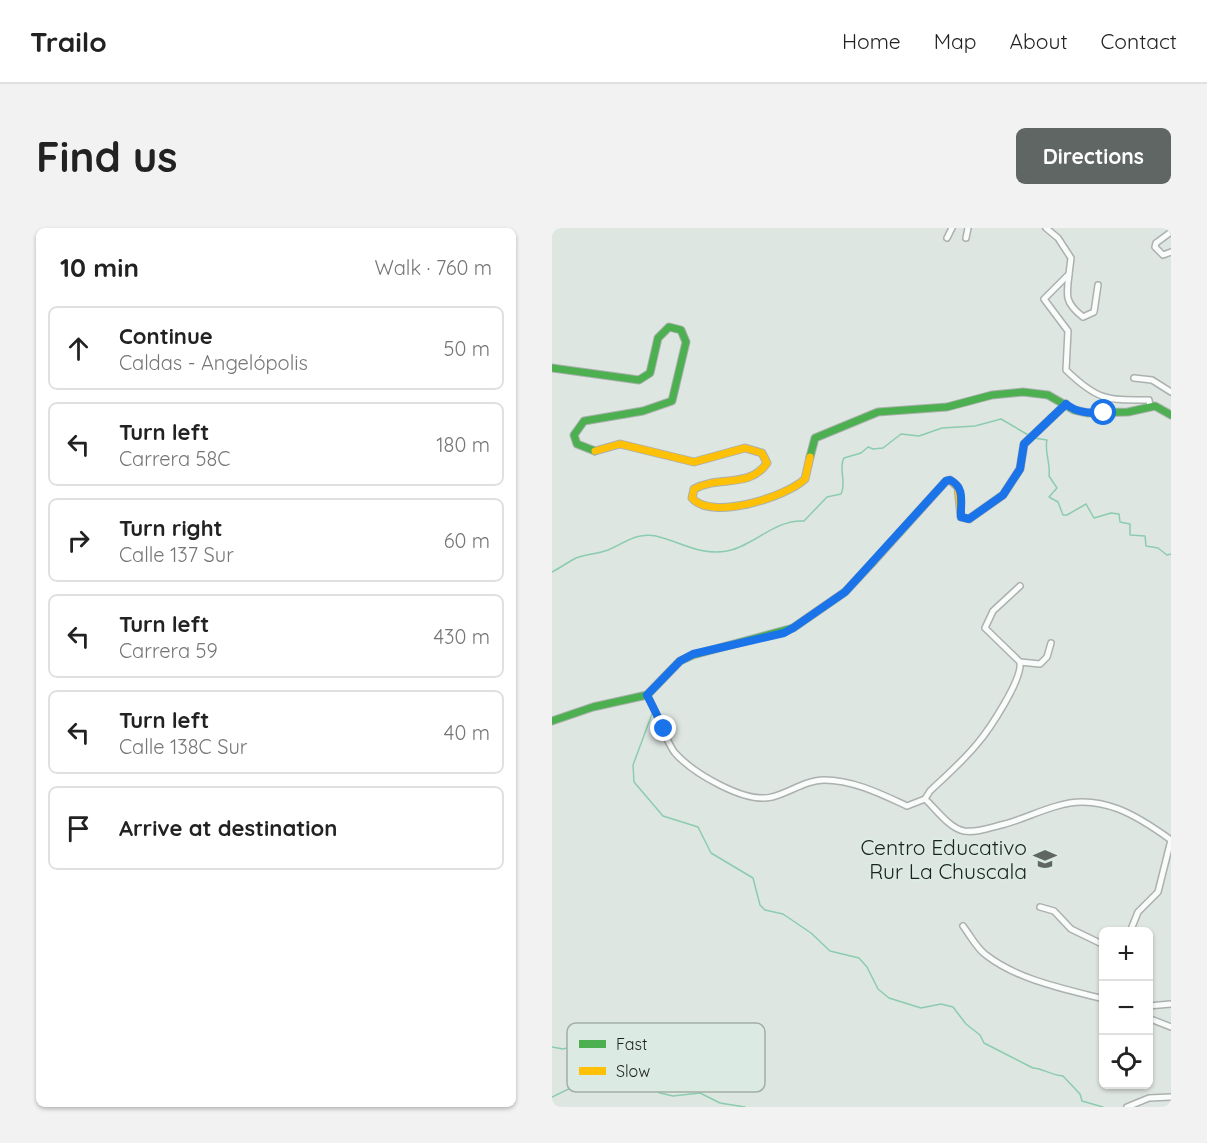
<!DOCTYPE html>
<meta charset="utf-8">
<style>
:root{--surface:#fff;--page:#f2f2f2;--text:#222;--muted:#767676;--line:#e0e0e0;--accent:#606663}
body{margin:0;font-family:Quicksand,sans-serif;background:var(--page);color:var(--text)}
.controls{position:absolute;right:18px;bottom:18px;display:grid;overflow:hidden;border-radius:9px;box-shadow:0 2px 4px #0004}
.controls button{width:54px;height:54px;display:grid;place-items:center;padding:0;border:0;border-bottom:2px solid var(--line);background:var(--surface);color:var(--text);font:30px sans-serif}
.stop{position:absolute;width:18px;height:18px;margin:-14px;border:4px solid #1a73e8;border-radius:50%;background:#fff}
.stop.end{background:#1a73e8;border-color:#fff;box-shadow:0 2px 6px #0008}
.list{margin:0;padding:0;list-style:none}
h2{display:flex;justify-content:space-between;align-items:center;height:78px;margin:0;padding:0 24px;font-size:26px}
h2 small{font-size:20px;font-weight:400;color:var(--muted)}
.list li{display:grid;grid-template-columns:39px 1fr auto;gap:18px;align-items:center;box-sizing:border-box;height:84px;margin:0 12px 12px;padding:0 12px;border:2px solid var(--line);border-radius:9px}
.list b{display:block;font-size:22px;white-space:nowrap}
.list p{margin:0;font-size:20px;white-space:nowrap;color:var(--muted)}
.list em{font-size:20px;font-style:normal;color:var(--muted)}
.icon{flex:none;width:33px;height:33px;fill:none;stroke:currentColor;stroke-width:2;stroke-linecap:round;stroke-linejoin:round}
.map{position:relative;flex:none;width:619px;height:879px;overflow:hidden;border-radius:9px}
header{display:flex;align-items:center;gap:36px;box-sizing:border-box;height:84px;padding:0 30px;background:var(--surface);border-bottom:2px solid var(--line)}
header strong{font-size:28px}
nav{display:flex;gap:33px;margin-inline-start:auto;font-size:21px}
.intro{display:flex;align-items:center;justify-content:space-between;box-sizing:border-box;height:144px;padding:0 36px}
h1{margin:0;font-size:42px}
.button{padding:15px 27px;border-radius:9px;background:var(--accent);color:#fff;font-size:21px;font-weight:700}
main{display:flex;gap:36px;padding:0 36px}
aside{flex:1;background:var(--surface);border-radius:9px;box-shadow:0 2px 4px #0004}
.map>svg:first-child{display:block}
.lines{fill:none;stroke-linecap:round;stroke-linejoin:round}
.stream{stroke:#8bccb0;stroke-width:1.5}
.street-casing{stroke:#abb1ae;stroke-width:8}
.fast-casing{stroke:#abb1ae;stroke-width:9}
.slow-casing{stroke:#abb1ae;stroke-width:9}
.street{stroke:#fafbfb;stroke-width:5}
.fast{stroke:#4caf50;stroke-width:7}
.slow{stroke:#ffc107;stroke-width:7}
.route{stroke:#1a73e8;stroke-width:8}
.labels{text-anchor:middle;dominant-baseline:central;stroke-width:4.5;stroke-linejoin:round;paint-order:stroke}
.poi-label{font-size:21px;fill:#1c211e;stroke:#dbeae2;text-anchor:end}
.key{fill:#dbeae2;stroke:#a2aea7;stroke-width:1.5}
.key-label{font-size:16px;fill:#1c211e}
</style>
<header>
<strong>Trailo</strong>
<nav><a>Home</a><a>Map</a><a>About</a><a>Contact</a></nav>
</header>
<div class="intro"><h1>Find us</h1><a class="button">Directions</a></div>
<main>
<aside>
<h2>10 min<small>Walk · 760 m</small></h2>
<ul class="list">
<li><svg class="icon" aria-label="ahead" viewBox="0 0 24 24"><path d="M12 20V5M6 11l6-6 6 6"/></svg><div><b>Continue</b><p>Caldas - Angelópolis</p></div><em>50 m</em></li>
<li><svg class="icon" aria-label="left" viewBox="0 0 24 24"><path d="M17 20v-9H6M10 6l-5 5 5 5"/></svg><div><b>Turn left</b><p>Carrera 58C</p></div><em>180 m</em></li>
<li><svg class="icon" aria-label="right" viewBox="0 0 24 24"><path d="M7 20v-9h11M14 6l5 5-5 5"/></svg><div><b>Turn right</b><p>Calle 137 Sur</p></div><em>60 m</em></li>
<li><svg class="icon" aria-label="left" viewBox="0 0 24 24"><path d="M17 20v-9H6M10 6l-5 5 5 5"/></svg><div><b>Turn left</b><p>Carrera 59</p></div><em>430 m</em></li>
<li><svg class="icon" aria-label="left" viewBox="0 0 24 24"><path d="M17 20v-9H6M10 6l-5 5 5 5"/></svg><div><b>Turn left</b><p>Calle 138C Sur</p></div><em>40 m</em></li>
<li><svg class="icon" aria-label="arrive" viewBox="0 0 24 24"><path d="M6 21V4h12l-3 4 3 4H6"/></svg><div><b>Arrive at destination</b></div></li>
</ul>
</aside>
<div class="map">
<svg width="619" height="879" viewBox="0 0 619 879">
<rect width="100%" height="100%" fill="#dee6e2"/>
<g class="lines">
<g class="stream">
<path d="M 482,210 L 495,212 C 492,224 499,235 497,248 L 505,260 L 497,269 L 506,274 L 511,287 L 515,287 L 534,276 L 542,290 L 559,285 L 567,286 L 568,294 L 578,296 L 578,307 L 593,308 L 594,318 L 606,320 L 615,327 L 619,326"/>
<path d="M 0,344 C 8,340 16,334 24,330 C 34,326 46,326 56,322 C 73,315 84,304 104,308 C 129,314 148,328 175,323 C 202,318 223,291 252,293 L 275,269 L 289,266 C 295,254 286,240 292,230 L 309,225 L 316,219 L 321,221 L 331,220 L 349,206 L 367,208 L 390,200 L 423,198 L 449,191 L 478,208"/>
<path d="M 100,486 L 81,537 L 82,554 L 111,588 L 146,599 L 159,625 L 201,650 L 208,677 L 213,682 L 231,686 L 259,705 L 278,723 L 307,730 L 315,739 L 326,761 L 337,770 L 369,780 L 389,776 L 401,779 L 414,796 L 428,807 L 432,815 L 481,840 C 490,840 498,847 511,848 L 528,866 L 530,873 L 551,879"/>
<path d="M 0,819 L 11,821 L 26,817 C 28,823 53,854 57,857 C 61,860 67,861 72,863 L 83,850 L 108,865 L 121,868 L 148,865 L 168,875 L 193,879"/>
<polyline points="0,869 31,854 55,856"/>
</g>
<g class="street-casing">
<g id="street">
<path d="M 494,0 L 506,10 L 519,30 L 517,46 L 492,71 L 516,103 L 514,142 C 546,173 555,172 597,172 L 598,179"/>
<polyline points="619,4 604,15 603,19 611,27 619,24"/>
<polyline points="395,10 400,0"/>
<polyline points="414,10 416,0"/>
<path d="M 517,47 C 514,68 513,75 531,89 L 542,84 L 546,57"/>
<polyline points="582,150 600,152 619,164"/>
<polyline points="468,358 441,383 433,400 468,434 488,436 495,429 499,415"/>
<path d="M 95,467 C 105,484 113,512 123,525 C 141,545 193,576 220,569 C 237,565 254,552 272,552 C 301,552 329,566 355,578 L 373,571 L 378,563 C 394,548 411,533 425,516 C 437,502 471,451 468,434"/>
<path d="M 373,571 C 384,581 397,600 412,603 C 425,605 440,599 453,596 C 471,591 487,583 505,578 C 548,564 586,588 619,612"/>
<polyline points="488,679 502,683 519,701 552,717"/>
<path d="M 411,698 C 418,707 425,721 434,727 C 466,752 513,761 552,771"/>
<polyline points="578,704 586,684 606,664 619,612"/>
<polyline points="596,778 619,776"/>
<polyline points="596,790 619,799"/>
<polyline points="575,879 597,870 619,869"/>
</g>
</g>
<g class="fast-casing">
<g id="fast">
<polyline points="0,140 87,152 98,145 106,110 117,99 129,102 134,114 120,173 91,183 32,193 22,207 25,216 43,223"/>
<polyline points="258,229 263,210 326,184 395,179 440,167 471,164 496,167 522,182 536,185 576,184 603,178 619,187"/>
<polyline points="0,493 41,479 95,467 128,433 141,427 241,400 293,364 321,334"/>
</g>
</g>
<g class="slow-casing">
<g id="slow">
<path d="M 43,223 L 68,216 L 142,234 L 193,220 L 210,225 L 215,235 C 197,261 167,247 142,261 L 140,270 C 159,293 234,269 253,251 L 258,229"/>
<polyline points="321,334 394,253 398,252 406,259 409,289 417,291 451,267 468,241 472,216 514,176"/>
</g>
</g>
<use href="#street" class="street"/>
<use href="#fast" class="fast"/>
<use href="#slow" class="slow"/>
</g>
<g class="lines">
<path class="route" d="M 112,501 L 95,467 L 128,433 L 141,426 L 232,405 L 241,400 L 293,364 L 394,253 L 398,252 C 414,260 408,275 409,289 L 417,291 L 451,267 L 468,241 L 472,216 L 514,176 C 525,185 537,185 552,185"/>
</g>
<defs>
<g id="school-bare" transform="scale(1.8)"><path d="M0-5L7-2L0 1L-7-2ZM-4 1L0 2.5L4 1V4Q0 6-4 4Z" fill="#606663" stroke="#dbeae2" stroke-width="2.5" paint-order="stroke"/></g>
</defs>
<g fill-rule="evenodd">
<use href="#school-bare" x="493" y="631"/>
</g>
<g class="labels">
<g class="poi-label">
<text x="475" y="619">Centro Educativo<tspan x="475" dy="24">Rur La Chuscala</tspan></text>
</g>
</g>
<rect x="15" y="795" width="198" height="69" rx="9" class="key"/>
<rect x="27" y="812" width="27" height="8" fill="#4caf50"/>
<rect x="27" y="839" width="27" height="8" fill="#ffc107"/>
<g class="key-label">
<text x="64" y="822">Fast</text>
<text x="64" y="849">Slow</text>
</g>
</svg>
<div class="controls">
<button>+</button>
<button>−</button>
<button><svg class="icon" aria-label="locate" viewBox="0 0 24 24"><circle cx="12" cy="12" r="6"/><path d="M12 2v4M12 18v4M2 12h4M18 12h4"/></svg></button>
</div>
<div class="stop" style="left:552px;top:185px"></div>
<div class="stop end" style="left:112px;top:501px"></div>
</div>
</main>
